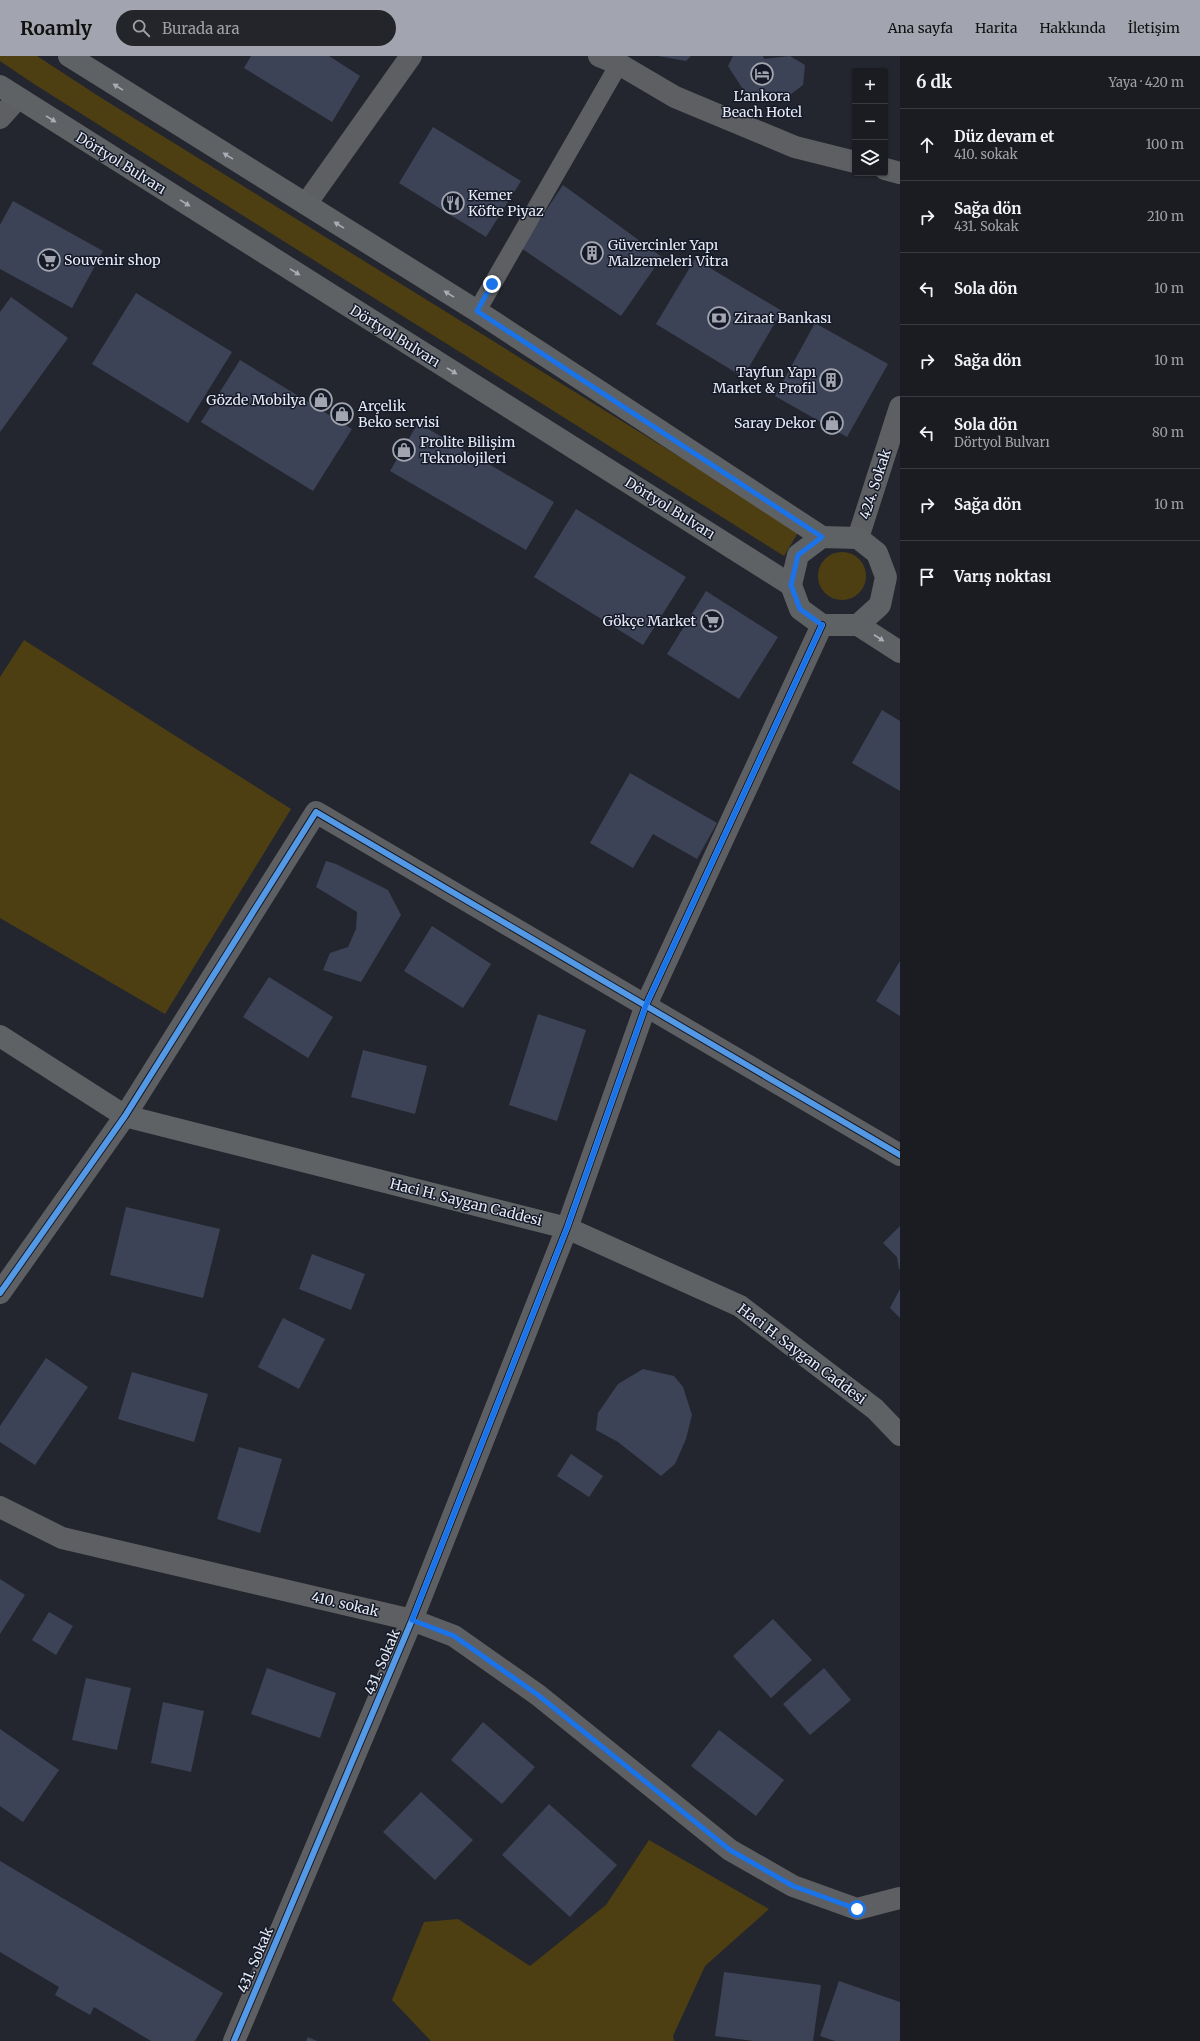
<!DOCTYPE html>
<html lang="tr">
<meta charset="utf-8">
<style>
:root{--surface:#1a1c22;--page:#23252a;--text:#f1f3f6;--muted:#9fa1a5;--line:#383a40;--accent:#a2a5af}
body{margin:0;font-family:Merriweather,serif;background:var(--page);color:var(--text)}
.controls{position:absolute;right:12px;top:12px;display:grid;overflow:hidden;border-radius:4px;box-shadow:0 1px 3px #0004}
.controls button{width:36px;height:36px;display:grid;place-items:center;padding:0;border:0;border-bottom:1px solid var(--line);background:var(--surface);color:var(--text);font:20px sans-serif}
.stop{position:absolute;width:12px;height:12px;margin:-9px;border:3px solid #1a73e8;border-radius:50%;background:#fff}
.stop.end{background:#1a73e8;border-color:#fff;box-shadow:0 1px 4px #0008}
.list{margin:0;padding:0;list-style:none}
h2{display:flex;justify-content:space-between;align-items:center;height:52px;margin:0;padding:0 16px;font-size:17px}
h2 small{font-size:13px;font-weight:400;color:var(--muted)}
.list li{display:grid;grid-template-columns:26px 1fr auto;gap:12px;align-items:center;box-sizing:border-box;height:72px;padding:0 16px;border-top:1px solid var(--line)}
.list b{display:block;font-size:15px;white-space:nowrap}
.list p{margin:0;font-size:13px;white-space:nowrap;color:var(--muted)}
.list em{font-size:13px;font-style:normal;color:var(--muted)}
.icon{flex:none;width:22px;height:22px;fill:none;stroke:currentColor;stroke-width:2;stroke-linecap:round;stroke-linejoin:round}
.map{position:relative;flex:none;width:900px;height:1985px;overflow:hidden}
header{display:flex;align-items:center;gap:24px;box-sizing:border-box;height:56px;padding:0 20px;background:var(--accent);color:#111}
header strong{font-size:19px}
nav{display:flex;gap:22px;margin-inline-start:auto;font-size:14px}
.search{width:280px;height:36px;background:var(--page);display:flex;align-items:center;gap:10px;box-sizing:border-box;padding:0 14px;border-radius:22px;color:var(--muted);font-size:15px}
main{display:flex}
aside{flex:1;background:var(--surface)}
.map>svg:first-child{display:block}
.green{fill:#4e3f13}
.building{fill:#3d4356}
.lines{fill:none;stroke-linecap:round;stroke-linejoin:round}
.lane{stroke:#5e5f62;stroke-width:18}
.street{stroke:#5e5f62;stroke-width:22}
.secondary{stroke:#5f6265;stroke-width:22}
.cycleway-casing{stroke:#151a29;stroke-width:8}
.cycleway{stroke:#5399e6;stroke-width:6}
.oneway{fill:#a9adb4}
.route{stroke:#1a73e8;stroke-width:5}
.labels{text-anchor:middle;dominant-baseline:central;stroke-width:3;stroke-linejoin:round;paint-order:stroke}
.poi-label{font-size:14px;fill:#e6eaf5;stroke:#151a29;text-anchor:start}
.street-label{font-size:14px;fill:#e6eaf5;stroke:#151a29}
</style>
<header>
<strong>Roamly</strong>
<div class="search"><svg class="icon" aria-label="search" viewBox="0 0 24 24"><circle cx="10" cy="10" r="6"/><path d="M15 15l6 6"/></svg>Burada ara</div>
<nav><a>Ana sayfa</a><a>Harita</a><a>Hakkında</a><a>İletişim</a></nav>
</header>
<main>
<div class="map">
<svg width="900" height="1985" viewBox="0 0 900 1985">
<rect width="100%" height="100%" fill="#23262e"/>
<g class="green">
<polygon points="0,0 37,0 103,43 799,475 784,500 34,28 0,5"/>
<circle cx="842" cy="520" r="24"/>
<polygon points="24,584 291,753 165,958 0,862 0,621"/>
<polygon points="649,1784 769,1853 705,1910 673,1980 674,1985 431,1985 392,1944 424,1866 458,1863 530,1910 606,1849"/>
</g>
<g class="building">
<polygon points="251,0 329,0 360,20 332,66 244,12"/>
<polygon points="658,0 691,0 686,5"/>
<polygon points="733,0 763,0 764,3 790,0 805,9 803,29 786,42 766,44 744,35 728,10"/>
<polygon points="433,71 521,125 486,181 399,127"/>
<polygon points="563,129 662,201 621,260 521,192"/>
<polygon points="13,145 103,195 72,252 0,213 0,169"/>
<polygon points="695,203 782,255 743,321 656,268"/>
<polygon points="136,237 232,296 188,367 92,308"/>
<polygon points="11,241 68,282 0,376 0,256"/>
<polygon points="815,267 888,308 847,381 775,340"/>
<polygon points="240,304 352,373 313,435 201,366"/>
<polygon points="418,367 554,446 526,494 390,415"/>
<polygon points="576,453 686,521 643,589 534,521"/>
<polygon points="706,535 778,581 739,643 667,598"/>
<polygon points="882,654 900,665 900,735 852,707"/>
<polygon points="630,717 717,767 697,803 653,778 633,812 590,787"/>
<polygon points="326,805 336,808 388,834 401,859 361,926 323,914 330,897 348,891 356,873 357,856 316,831"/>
<polygon points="432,870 491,908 463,952 404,915"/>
<polygon points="900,905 900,960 876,945"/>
<polygon points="269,921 333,961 308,1002 243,961"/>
<polygon points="538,958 586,974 557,1065 509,1049"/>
<polygon points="363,994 427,1010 415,1058 351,1041"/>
<polygon points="126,1151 220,1173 203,1242 110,1219"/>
<polygon points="900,1170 900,1213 899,1213 897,1201 883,1187"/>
<polygon points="312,1198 365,1218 351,1254 299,1233"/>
<polygon points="900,1233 900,1262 890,1252"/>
<polygon points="283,1262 325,1283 299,1333 258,1311"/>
<polygon points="46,1302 88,1331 35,1409 0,1386 0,1370"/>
<polygon points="643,1313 674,1320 683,1331 692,1359 686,1383 675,1408 661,1420 618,1386 596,1374 598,1357 618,1328"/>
<polygon points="132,1316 208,1338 194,1386 118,1363"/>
<polygon points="239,1391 282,1403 260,1477 217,1463"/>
<polygon points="571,1398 603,1420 589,1441 557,1420"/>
<polygon points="0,1523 25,1539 0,1578"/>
<polygon points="49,1556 73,1570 56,1599 32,1584"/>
<polygon points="773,1563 812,1604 771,1642 733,1600"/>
<polygon points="267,1612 336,1637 320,1682 251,1658"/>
<polygon points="824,1612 851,1644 810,1679 783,1648"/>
<polygon points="86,1622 131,1632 117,1694 72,1684"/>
<polygon points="163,1646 204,1655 191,1716 151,1707"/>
<polygon points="483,1666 535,1711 502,1748 451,1704"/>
<polygon points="0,1673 59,1714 23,1766 0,1750"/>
<polygon points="719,1674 784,1724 756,1760 691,1710"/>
<polygon points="421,1736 473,1784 435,1824 383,1776"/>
<polygon points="549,1748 617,1809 570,1861 502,1799"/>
<polygon points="0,1805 223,1937 195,1985 151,1985 94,1951 90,1959 55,1939 59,1931 0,1896"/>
<polygon points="724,1916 821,1929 813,1985 754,1985 715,1980"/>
<polygon points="839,1925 900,1946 900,1985 835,1985 820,1980"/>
<polygon points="308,1981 317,1985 306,1985"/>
</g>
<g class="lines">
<polyline class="lane" points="477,255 619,8"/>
<g class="street">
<polyline points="599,0 619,8 675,41 795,91 855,106"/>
<polyline points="0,62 18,42"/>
<polyline points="885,113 900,117"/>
<polyline points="306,148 411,0"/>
<polyline points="858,482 900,351"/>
<polyline points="0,1237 125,1060 316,756 900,1099"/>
<polyline points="0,1451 62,1482 412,1564 454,1580 538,1639 730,1794 793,1830 857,1853 900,1842"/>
<polyline points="234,1985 412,1564 567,1172 646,949 822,569"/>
</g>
<g class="secondary">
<polyline points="69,0 477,255 822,481"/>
<polyline points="0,30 791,529"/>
<polygon points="822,481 858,482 877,497 886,521 880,549 858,569 822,569 800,553 791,529 798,499"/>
<polyline points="858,569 900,596"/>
<polyline points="0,980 125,1060 567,1172 740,1250 875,1353 900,1379"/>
</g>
<g class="cycleway-casing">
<g id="cycleway">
<polyline points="0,1237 125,1060 316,756 900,1099"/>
<polyline points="234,1985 412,1564 567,1172 646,949 822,569"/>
</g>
</g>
<use href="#cycleway" class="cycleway"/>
</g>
<defs><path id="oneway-solid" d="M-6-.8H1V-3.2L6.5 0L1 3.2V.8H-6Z"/></defs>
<g class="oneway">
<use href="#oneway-solid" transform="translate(118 31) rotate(-148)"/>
<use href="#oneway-solid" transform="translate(51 63) rotate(32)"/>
<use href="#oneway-solid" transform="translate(228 100) rotate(-148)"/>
<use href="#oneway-solid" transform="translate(185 147) rotate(32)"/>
<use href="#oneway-solid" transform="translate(339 169) rotate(-148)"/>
<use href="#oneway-solid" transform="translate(295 216) rotate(32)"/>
<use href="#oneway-solid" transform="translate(449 238) rotate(-148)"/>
<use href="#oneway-solid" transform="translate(452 315) rotate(32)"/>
<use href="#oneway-solid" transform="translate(879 582) rotate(33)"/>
</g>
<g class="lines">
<polyline class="route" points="492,228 477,255 822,481 798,499 791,529 800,553 822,569 646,949 567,1172 412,1564 454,1580 538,1639 730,1794 793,1830 857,1853"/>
</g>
<defs>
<g id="hotel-ring" transform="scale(1.15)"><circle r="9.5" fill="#151a29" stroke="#a2a5af" stroke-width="1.5"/><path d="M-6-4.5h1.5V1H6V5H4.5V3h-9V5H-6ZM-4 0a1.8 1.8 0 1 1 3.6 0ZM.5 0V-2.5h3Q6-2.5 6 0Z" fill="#a2a5af"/></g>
<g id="restaurant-ring" transform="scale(1.15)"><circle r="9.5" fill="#151a29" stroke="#a2a5af" stroke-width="1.5"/><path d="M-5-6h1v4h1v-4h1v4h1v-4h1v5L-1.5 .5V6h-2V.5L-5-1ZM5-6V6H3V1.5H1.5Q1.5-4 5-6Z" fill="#a2a5af"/></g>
<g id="building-ring" transform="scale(1.15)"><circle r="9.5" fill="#151a29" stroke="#a2a5af" stroke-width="1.5"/><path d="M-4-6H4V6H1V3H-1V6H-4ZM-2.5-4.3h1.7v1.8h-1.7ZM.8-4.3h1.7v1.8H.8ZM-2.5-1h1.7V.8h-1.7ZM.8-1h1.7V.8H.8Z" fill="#a2a5af"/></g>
<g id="supermarket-ring" transform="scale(1.15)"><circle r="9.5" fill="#151a29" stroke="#a2a5af" stroke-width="1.5"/><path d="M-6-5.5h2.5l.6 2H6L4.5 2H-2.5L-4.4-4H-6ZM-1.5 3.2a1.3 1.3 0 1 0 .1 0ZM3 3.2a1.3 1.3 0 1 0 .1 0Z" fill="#a2a5af"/></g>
<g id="bank-ring" transform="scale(1.15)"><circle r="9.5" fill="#151a29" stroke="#a2a5af" stroke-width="1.5"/><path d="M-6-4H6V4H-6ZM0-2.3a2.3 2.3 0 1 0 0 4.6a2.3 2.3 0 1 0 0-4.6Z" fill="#a2a5af"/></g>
<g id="shop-ring" transform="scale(1.15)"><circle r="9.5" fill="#151a29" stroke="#a2a5af" stroke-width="1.5"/><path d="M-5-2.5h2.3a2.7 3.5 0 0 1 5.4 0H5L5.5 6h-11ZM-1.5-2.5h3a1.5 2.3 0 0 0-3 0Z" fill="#a2a5af"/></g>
</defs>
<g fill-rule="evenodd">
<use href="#hotel-ring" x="762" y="18"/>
<use href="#restaurant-ring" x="453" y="147"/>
<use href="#building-ring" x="592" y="197"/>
<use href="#supermarket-ring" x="49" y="204"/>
<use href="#bank-ring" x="719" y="262"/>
<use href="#building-ring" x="831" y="324"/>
<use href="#shop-ring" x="321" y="344"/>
<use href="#shop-ring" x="342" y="358"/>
<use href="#shop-ring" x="832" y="367"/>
<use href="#shop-ring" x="404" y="394"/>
<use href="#supermarket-ring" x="712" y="565"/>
</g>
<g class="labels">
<g class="poi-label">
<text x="762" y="40" text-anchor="middle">L'ankora<tspan x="762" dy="16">Beach Hotel</tspan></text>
<text x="468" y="139">Kemer<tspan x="468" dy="16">Köfte Piyaz</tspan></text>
<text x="608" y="189">Güvercinler Yapı<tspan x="608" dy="16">Malzemeleri Vitra</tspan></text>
<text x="64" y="204">Souvenir shop</text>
<text x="734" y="262">Ziraat Bankası</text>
<text x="816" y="316" text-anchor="end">Tayfun Yapı<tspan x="816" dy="16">Market &amp; Profil</tspan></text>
<text x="306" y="344" text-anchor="end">Gözde Mobilya</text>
<text x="358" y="350">Arçelik<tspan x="358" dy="16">Beko servisi</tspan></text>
<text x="816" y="367" text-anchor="end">Saray Dekor</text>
<text x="420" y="386">Prolite Bilişim<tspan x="420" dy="16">Teknolojileri</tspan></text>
<text x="696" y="565" text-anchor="end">Gökçe Market</text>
</g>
<g class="street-label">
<text transform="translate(121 107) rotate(32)">Dörtyol Bulvarı</text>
<text transform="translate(395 280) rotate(32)">Dörtyol Bulvarı</text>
<text transform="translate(875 428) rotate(-72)">424. Sokak</text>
<text transform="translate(670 452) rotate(32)">Dörtyol Bulvarı</text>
<text transform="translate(466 1146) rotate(14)">Haci H. Saygan Caddesi</text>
<text transform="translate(802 1298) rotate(37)">Haci H. Saygan Caddesi</text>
<text transform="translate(345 1548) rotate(13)">410. sokak</text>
<text transform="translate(382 1606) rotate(-67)">431. Sokak</text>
<text transform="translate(255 1904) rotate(-67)">431. Sokak</text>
</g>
</g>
</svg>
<div class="controls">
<button>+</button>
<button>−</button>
<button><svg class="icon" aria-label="layers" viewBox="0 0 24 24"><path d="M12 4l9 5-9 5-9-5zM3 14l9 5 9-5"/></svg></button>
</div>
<div class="stop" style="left:857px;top:1853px"></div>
<div class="stop end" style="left:492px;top:228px"></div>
</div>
<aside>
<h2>6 dk<small>Yaya · 420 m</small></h2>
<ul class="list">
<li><svg class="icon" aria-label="ahead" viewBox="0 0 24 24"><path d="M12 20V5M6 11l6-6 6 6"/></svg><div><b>Düz devam et</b><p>410. sokak</p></div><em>100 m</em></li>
<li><svg class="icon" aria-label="right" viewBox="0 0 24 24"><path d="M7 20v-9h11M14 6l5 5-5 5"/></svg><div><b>Sağa dön</b><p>431. Sokak</p></div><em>210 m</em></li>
<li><svg class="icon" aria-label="left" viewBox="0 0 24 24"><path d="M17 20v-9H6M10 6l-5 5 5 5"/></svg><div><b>Sola dön</b></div><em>10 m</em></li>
<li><svg class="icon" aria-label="right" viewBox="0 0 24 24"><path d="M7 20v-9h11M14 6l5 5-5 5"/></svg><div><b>Sağa dön</b></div><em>10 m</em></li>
<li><svg class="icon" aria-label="left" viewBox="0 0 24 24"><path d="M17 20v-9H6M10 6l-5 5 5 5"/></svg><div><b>Sola dön</b><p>Dörtyol Bulvarı</p></div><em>80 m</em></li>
<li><svg class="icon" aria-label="right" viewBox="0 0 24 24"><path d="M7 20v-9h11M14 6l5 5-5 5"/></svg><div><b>Sağa dön</b></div><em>10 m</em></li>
<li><svg class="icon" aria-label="arrive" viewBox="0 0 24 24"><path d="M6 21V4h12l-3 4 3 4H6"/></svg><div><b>Varış noktası</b></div></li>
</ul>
</aside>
</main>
